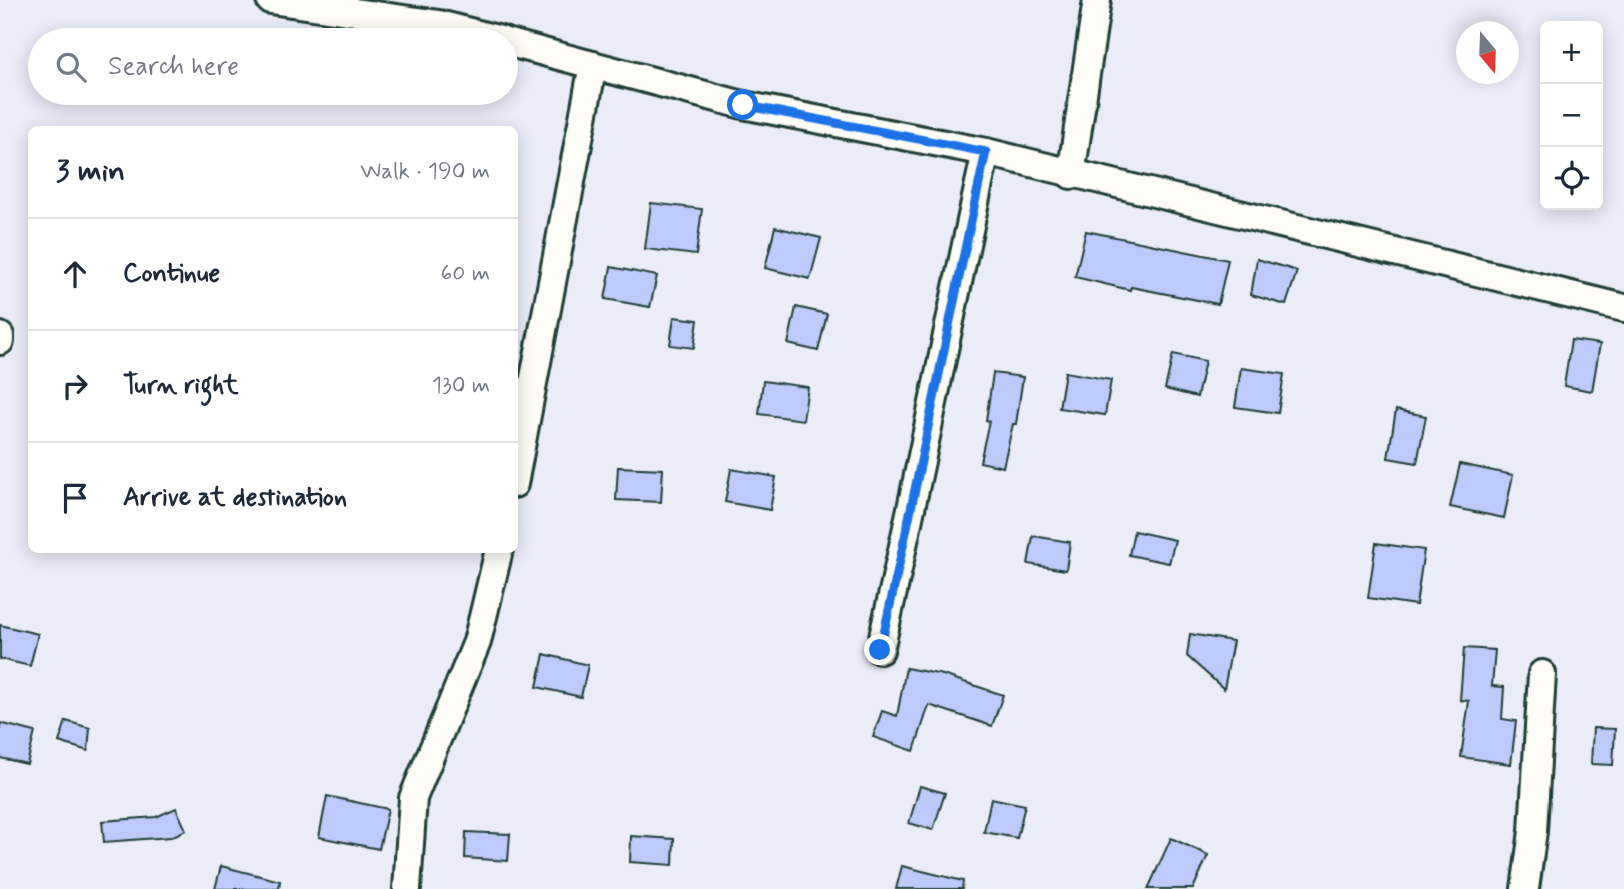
<!DOCTYPE html>
<meta charset="utf-8">
<style>
:root{--surface:#fff;--page:#f2f2f3;--text:#1f2937;--muted:#747a83;--line:#e0e1e3}
body{margin:0;font-family:Mynerve,sans-serif;background:var(--page);color:var(--text)}
.controls{position:absolute;right:21px;top:21px;display:grid;overflow:hidden;border-radius:10px;box-shadow:0 4px 18px #0003}
.controls button{width:63px;height:63px;display:grid;place-items:center;padding:0;border:0;border-bottom:2px solid var(--line);background:var(--surface);color:var(--text);font:35px sans-serif}
.compass{position:absolute;left:1456px;top:21px;width:63px;height:63px;border-radius:50%;background:var(--surface);box-shadow:0 4px 18px #0003;rotate:161deg}
.stop{position:absolute;width:21px;height:21px;margin:-16px;border:5px solid #1a73e8;border-radius:50%;background:#fff}
.stop.end{background:#1a73e8;border-color:#fff;box-shadow:0 2px 7px #0008}
.list{margin:0;padding:0;list-style:none}
h2{display:flex;justify-content:space-between;align-items:center;height:91px;margin:0;padding:0 28px;font-size:30px}
h2 small{font-size:23px;font-weight:400;color:var(--muted)}
.list li{display:grid;grid-template-columns:46px 1fr auto;gap:21px;align-items:center;box-sizing:border-box;height:112px;padding:0 28px;border-top:2px solid var(--line)}
.list b{display:block;font-size:26px;white-space:nowrap}
.list em{font-size:23px;font-style:normal;color:var(--muted)}
.icon{flex:none;width:38px;height:38px;fill:none;stroke:currentColor;stroke-width:2;stroke-linecap:round;stroke-linejoin:round}
.map{position:relative;flex:none;width:1624px;height:889px;overflow:hidden}
.search{position:absolute;background:var(--surface);box-shadow:0 4px 18px #0003;left:28px;top:28px;width:490px;height:77px;display:flex;align-items:center;gap:18px;box-sizing:border-box;padding:0 24px;border-radius:38px;color:var(--muted);font-size:26px}
.panel{position:absolute;background:var(--surface);box-shadow:0 4px 18px #0003;left:28px;top:126px;width:490px;height:427px;border-radius:10px}
.map>svg:first-child{display:block}
.building{fill:#becafb;stroke:#1f3d34;stroke-width:2}
.lines{fill:none;stroke-linecap:round;stroke-linejoin:round}
.minor-casing{stroke:#1f3d34;stroke-width:32}
.minor{stroke:#fdfcf7;stroke-width:26}
.route{stroke:#1a73e8;stroke-width:9}
</style>
<div class="map">
<svg width="1624" height="889" viewBox="0 0 1624 889">
<rect width="100%" height="100%" fill="#eaedf8"/>
<filter id="ink" filterUnits="userSpaceOnUse"><feTurbulence type="fractalNoise" baseFrequency=".0143" numOctaves="2"/><feDisplacementMap in="SourceGraphic" scale="14" xChannelSelector="R" yChannelSelector="G"/><feConvolveMatrix kernelMatrix="1 2 1 2 8 2 1 2 1" color-interpolation-filters="sRGB"/></filter>
<g filter="url(#ink)">
<g class="building">
<polygon points="651,203 702,209 696,255 645,249"/>
<polygon points="775,227 821,238 810,279 765,268"/>
<polygon points="1086,231 1228,260 1218,304 1131,287 1130,290 1075,277"/>
<polygon points="1257,259 1297,271 1286,305 1251,295"/>
<polygon points="611,267 657,276 650,307 605,299"/>
<polygon points="796,307 827,314 818,351 788,344"/>
<polygon points="674,317 698,320 694,348 670,345"/>
<polygon points="1571,340 1600,344 1592,391 1564,386"/>
<polygon points="1173,354 1205,361 1197,397 1165,389"/>
<polygon points="1241,368 1284,374 1278,413 1235,407"/>
<polygon points="1065,372 1111,380 1105,415 1059,408"/>
<polygon points="993,373 1023,377 1016,424 1013,424 1003,467 980,462 989,421 986,420"/>
<polygon points="763,381 808,387 803,420 759,414"/>
<polygon points="1396,410 1426,416 1417,463 1388,458"/>
<polygon points="1460,464 1513,475 1504,518 1450,507"/>
<polygon points="618,467 663,469 661,502 616,500"/>
<polygon points="731,469 776,477 770,510 725,502"/>
<polygon points="1134,531 1175,540 1169,563 1129,555"/>
<polygon points="1033,536 1070,542 1066,570 1028,564"/>
<polygon points="1376,543 1424,550 1416,605 1368,598"/>
<polygon points="0,625 38,634 30,666 0,659"/>
<polygon points="1190,634 1233,641 1224,689 1187,656"/>
<polygon points="1464,648 1495,650 1492,686 1504,687 1502,719 1516,721 1511,764 1461,757 1469,701 1460,700"/>
<polygon points="544,654 588,665 581,697 537,687"/>
<polygon points="906,668 943,675 1003,695 992,726 929,705 914,751 873,737 882,711 897,716"/>
<polygon points="66,721 90,728 88,751 59,742"/>
<polygon points="0,723 35,732 27,764 0,758"/>
<polygon points="1593,728 1615,729 1613,765 1591,764"/>
<polygon points="920,786 945,793 933,830 909,823"/>
<polygon points="327,796 388,809 379,849 319,837"/>
<polygon points="991,798 1025,805 1017,838 984,832"/>
<polygon points="176,808 186,830 171,837 104,842 102,821 156,817"/>
<polygon points="466,832 510,834 508,861 465,858"/>
<polygon points="631,836 674,839 673,865 630,862"/>
<polygon points="1171,838 1208,855 1193,889 1148,889"/>
<polygon points="221,866 280,881 279,889 215,889"/>
<polygon points="902,866 963,881 962,889 896,889"/>
</g>
<g class="lines">
<g class="minor-casing">
<g id="minor">
<polyline points="270,0 439,24 501,40"/>
<polyline points="506,42 743,105 986,152 1624,308"/>
<polyline points="1071,175 1097,0"/>
<polyline points="0,336 0,341"/>
<polyline points="514,484 593,65"/>
<path d="M 880,650 C 918,485 949,318 986,152"/>
<polyline points="407,889 413,798 477,642 499,550"/>
<polyline points="1525,889 1533,831 1542,674"/>
</g>
</g>
<use href="#minor" class="minor"/>
</g>
</g>
<g class="lines" filter="url(#ink)">
<path class="route" d="M 743,105 L 986,152 C 949,318 918,485 880,650"/>
</g>
</svg>
<div class="controls">
<button>+</button>
<button>−</button>
<button><svg class="icon" aria-label="locate" viewBox="0 0 24 24"><circle cx="12" cy="12" r="6"/><path d="M12 2v4M12 18v4M2 12h4M18 12h4"/></svg></button>
</div>
<svg class="compass" viewBox="-18 -18 36 36"><path d="M0-13l5 13h-10z" fill="#e53935"/><path d="M0 13l5-13h-10z" fill="#747a83"/></svg>
<div class="stop" style="left:743px;top:105px"></div>
<div class="stop end" style="left:880px;top:650px"></div>
<div class="search"><svg class="icon" aria-label="search" viewBox="0 0 24 24"><circle cx="10" cy="10" r="6"/><path d="M15 15l6 6"/></svg>Search here</div>
<section class="panel">
<h2>3 min<small>Walk · 190 m</small></h2>
<ul class="list">
<li><svg class="icon" aria-label="ahead" viewBox="0 0 24 24"><path d="M12 20V5M6 11l6-6 6 6"/></svg><div><b>Continue</b></div><em>60 m</em></li>
<li><svg class="icon" aria-label="right" viewBox="0 0 24 24"><path d="M7 20v-9h11M14 6l5 5-5 5"/></svg><div><b>Turn right</b></div><em>130 m</em></li>
<li><svg class="icon" aria-label="arrive" viewBox="0 0 24 24"><path d="M6 21V4h12l-3 4 3 4H6"/></svg><div><b>Arrive at destination</b></div></li>
</ul>
</section>
</div>
